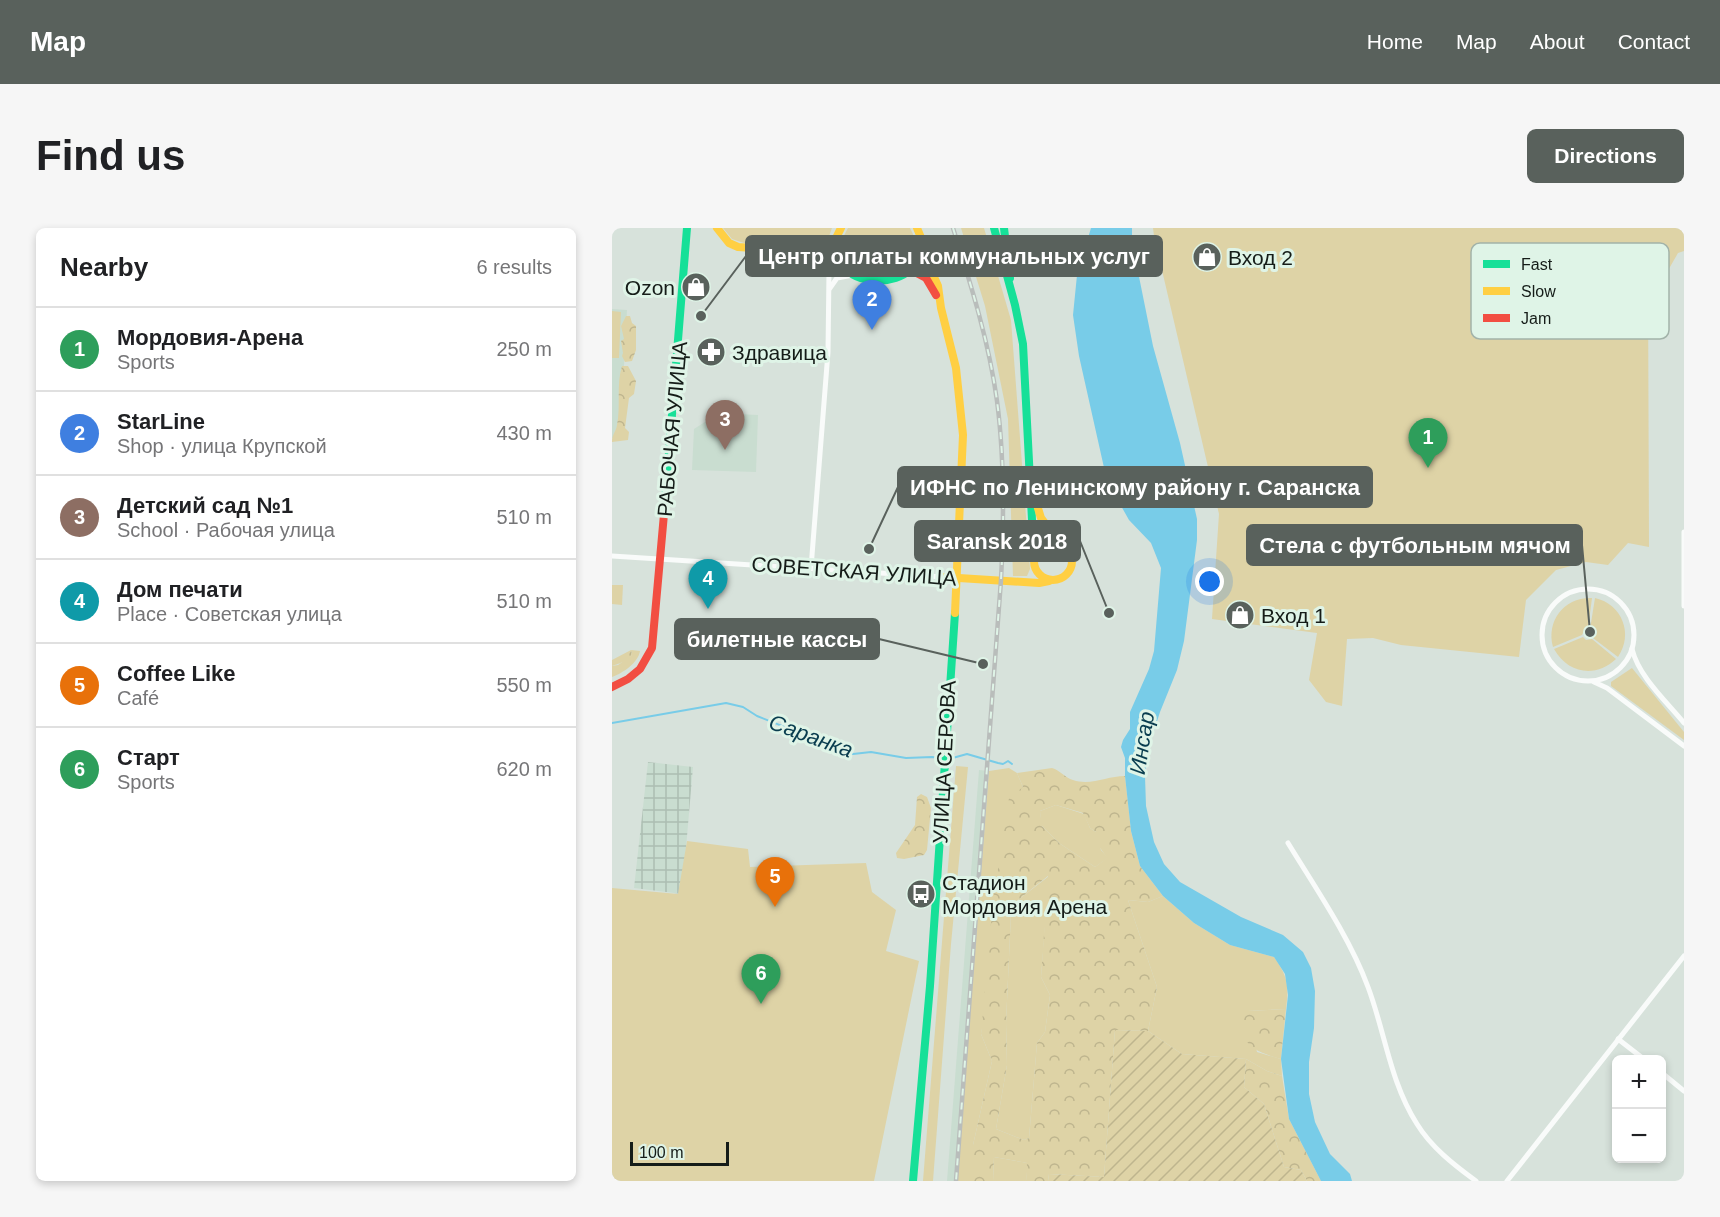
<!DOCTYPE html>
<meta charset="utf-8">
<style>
:root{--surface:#fff;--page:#f6f6f6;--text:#202124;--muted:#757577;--line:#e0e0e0;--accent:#59615c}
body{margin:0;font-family:Arial,sans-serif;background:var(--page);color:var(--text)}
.controls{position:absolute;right:18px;bottom:18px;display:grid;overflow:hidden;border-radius:9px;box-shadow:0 3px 9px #0003}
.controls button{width:54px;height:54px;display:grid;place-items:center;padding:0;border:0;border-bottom:2px solid var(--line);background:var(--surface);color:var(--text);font:30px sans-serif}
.scale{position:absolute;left:18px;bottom:15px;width:99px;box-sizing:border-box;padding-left:6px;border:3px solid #151c18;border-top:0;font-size:16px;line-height:21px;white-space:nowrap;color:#151c18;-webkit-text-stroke:4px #dff4e7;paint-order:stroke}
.you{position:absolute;left:598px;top:354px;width:21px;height:21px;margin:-15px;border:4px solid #fff;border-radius:50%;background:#1a73e8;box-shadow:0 0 0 9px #1a73e833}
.badge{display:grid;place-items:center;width:39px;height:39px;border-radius:50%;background:var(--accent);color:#fff;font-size:20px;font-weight:700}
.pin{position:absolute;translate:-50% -50px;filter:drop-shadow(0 2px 3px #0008)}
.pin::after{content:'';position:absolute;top:32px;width:21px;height:18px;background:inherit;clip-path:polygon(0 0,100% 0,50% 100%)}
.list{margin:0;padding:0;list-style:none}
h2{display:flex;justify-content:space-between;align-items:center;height:78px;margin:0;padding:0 24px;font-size:26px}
h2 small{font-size:20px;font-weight:400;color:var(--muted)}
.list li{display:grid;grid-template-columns:39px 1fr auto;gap:18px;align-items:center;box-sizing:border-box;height:84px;padding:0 24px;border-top:2px solid var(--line)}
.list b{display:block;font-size:22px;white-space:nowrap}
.list p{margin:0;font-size:20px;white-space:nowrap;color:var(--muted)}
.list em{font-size:20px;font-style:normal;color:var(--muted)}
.map{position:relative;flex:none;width:1072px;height:953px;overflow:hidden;border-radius:9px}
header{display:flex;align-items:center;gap:36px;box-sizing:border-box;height:84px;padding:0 30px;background:var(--accent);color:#fff}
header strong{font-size:28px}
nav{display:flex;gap:33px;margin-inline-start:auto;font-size:21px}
.intro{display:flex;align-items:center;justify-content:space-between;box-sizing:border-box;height:144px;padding:0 36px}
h1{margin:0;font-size:42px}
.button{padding:15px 27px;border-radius:9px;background:var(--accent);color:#fff;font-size:21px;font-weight:700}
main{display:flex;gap:36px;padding:0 36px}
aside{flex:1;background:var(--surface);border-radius:9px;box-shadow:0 3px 9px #0003}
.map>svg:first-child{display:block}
.built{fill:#c9ddd0}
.industrial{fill:url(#industrial-grid)}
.grass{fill:#ded3a6}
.forest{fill:url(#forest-crowns);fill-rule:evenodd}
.garden{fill:url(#garden-furrows)}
.water{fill:#78cce8}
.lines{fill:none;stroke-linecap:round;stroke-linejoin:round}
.stream{stroke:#78cce8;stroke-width:2}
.street{stroke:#f9fbfa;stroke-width:5}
.fast{stroke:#16e098;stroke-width:8}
.slow{stroke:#ffcf43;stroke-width:8}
.jam{stroke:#f24e42;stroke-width:8}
.rail-casing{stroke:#b9bdbb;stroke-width:4.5}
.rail{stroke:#dff4e7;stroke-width:2;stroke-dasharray:7;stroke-linecap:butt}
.labels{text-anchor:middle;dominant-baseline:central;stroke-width:6;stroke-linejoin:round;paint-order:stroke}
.poi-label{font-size:21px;fill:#151c18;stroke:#dff4e7;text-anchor:start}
.street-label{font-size:21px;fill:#151c18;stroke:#dff4e7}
.water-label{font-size:22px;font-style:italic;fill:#093d4f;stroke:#dff4e7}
.key{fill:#dff4e7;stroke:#a2b3a9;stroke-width:1.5}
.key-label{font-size:16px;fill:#151c18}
.leader{fill:none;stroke:#59615c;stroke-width:2}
.callout-dot{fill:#59615c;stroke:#dff4e7;stroke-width:2}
.callout{fill:#59615c;stroke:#59615c;stroke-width:2}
.callout-label{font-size:22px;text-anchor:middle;font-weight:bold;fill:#fff}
</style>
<header>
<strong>Map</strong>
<nav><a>Home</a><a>Map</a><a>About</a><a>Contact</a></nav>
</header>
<div class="intro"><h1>Find us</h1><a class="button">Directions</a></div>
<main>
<aside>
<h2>Nearby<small>6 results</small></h2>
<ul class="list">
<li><span class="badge" style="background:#2e9e5b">1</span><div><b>Мордовия-Арена</b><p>Sports</p></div><em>250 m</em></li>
<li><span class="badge" style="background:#3f7fe0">2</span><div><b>StarLine</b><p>Shop · улица Крупской</p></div><em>430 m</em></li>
<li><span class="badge" style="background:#8d6e63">3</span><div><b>Детский сад №1</b><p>School · Рабочая улица</p></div><em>510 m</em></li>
<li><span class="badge" style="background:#0f9aa8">4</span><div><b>Дом печати</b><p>Place · Советская улица</p></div><em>510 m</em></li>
<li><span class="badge" style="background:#e8710a">5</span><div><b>Coffee Like</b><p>Café</p></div><em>550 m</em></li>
<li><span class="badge" style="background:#2e9e5b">6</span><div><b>Старт</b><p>Sports</p></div><em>620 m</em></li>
</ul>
</aside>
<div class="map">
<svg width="1072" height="953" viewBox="0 0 1072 953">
<defs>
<pattern id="industrial-grid" width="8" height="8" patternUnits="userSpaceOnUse" patternTransform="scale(1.5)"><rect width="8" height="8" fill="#c9ddd0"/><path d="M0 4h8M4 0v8" fill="none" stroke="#acbdb2"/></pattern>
<pattern id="forest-crowns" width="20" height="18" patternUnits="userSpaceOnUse" patternTransform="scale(1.5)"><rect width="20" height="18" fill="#ded3a6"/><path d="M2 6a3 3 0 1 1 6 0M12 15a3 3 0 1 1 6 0" fill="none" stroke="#beb58e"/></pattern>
<pattern id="garden-furrows" width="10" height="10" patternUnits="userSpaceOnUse" patternTransform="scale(1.5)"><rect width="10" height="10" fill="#ded3a6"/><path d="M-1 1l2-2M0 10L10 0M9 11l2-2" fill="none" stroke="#beb58e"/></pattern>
</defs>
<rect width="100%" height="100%" fill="#d7e2db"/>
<g class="built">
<polygon points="0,81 15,82 8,210 0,210"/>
<polygon points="107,185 146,187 144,244 80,242 82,201"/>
<polygon points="367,542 377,543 345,953 335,953"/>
</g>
<polygon class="industrial" points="36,534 81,539 70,666 22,660"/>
<g class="grass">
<polygon points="111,0 220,0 215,14 209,18 132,15 120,11"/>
<path d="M 236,0 L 298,0 C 332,61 200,59 236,0 Z"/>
<polygon points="349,0 372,0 399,92 418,341 415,348 401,348 396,191 373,78"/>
<polygon points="541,0 1072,0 1072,23 1066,25 1054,46 1036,47 1037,319 1016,315 996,337 974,334 944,342 914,372 907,429 789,417 761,410 735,411 730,478 714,474 697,452 705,405 600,391 607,286 542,8"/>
<polygon points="0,83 9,84 7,130 0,130"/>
<polygon points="0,357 11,357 10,377 0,376"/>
<path d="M 980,370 L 976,401 L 972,403 L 970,407 L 941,419 C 934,393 952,369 980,370 Z"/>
<path d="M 983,370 C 1010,376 1022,406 1006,429 L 981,410 L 981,404 L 978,401 Z"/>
<path d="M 971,409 L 974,412 L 980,411 L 1004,431 C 984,450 956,446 942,421 Z"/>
<path d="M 19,422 L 28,423 C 26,435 11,445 0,449 L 0,438 L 6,437 L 20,427 Z"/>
<polygon points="1020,440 1072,504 1072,512 999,458 999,454"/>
<polygon points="344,538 356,539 339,716 321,953 311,953"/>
<polygon points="397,540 405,545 411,559 369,806 380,833 361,917 361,953 345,953 377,543"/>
<polygon points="444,577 472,586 478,600 484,604 489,622 496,630 483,639 447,615 429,597 428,583"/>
<polygon points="75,613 136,621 138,639 254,635 260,664 284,682 274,723 307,733 262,953 0,953 0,660 66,666"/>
<polygon points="437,648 429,749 438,767 433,804 425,815 417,910 412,912 384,901 395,837 394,795 399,685 406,672"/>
<path d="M 551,668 L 582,695 L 618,717 L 662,729 C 676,749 677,757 674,781 L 636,783 L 645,824 L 669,831 L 670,848 L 655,843 L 634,831 L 570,826 L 536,803 L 545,759 L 516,672 L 536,674 Z"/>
<polygon points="382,929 416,935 414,953 381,953"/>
</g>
<g class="forest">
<polygon points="14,88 18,88 20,95 24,98 24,122 20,133 13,134 10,128 11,125 9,113 12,111 9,98"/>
<path d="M 10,138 L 16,138 L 24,153 L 22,166 L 17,170 L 13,200 L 17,204 L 16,212 L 0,214 C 0,206 4,204 5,197 C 9,178 4,157 10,138 Z"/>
<polygon points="19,422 20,427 14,433 0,438 0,432"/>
<path d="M 440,540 C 448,542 453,550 461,552 C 479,558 495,548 513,548 L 519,603 L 528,638 L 551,668 L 536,674 L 516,672 L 545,759 L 536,803 L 503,802 L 492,949 L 437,946 L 436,953 L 414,953 L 415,935 L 382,929 L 381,953 L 361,953 L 361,917 L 380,833 L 369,806 L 381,673 L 397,570 L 411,559 L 405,545 ZM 444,577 L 471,585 L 478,600 L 484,604 L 484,614 L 495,630 L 483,639 L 447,615 L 430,598 L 428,583 ZM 436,648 L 429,749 L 438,767 L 433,804 L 425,815 L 417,910 L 412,912 L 384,901 L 395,837 L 394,795 L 399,685 L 406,672 Z"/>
<polygon points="309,566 315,569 319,580 315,622 312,627 292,631 285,630 284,625 303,597 305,569"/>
<path d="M 674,781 L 669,831 C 645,824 634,820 625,795 L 636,783 Z"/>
<polygon points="634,831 655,843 670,848 677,891 709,953 695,953 689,942 672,939 652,876 632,859"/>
</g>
<polygon class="garden" points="503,802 536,803 570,826 634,831 632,859 652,876 672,939 689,942 695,953 436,953 437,946 492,949"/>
<polygon class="water" points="479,0 520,0 520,14 541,118 568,215 585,291 585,312 572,413 565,442 548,484 537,518 533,548 534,578 542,614 552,636 568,654 629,689 671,707 691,724 699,740 703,763 702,800 697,834 697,866 703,894 718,926 738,946 740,953 709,953 677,891 669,831 676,767 673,746 662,729 618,717 582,695 551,668 528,638 519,603 513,548 513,530 509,519 511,512 518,501 518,484 537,441 542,423 549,340 539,315 517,292 495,253 467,128 461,87 465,47"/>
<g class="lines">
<polyline class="stream" points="0,495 114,475 131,479 145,488 241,526 259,524 294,530 320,529 337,531 355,526 386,535 391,536 396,533 400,536"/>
<g class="street">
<polyline points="218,60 225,50 241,47"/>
<polyline points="1072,304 1072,378"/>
<polyline points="0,328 331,349"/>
<polyline points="199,340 216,124 217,43 224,17"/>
<circle cx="976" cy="407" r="46"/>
<path d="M 1020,421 C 1027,449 1054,473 1072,495"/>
<polyline points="982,454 995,460 1072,518"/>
<path d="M 676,615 C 703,659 738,710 756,759 C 773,804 778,854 805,896 C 819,919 842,937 864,953"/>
<polyline points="1006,811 1033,832"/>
<polyline points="1050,845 1072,863"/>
<polyline points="895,953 1072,728"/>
</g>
<g class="fast">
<polyline points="382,0 403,77 411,116 422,331"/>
<polyline points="392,0 398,50"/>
<path d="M 225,11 C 225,20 225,30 231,38 C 246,57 283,57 299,41 C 305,35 307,27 309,20"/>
<polyline points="52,286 75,0"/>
<polyline points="301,953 318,758 343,385"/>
</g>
<g class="slow">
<polyline points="105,0 117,15 126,19 204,24 220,18 229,0"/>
<polyline points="305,0 310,12 309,20 326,58 329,80 344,140 351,207 343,385"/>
<polyline points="421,264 429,290 447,314"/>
<circle cx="441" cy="333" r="19"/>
<polyline points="331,349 427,355 437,353"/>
</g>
<g class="jam">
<polyline points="299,42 314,50 324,67"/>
<polyline points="0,459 16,451 28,441 40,420 52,286"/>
</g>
<g class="rail-casing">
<path id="rail" d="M 341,0 C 359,57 377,114 385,173 C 393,233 392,293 389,352 L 344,953"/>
</g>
<use href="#rail" class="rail"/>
</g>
<defs>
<g id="shop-disc" transform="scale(1.5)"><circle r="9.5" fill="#59615c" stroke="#dff4e7"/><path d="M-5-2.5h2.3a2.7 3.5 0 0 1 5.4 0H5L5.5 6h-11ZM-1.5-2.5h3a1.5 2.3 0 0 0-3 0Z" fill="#fff"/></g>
<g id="pharmacy-disc" transform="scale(1.5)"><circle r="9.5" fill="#59615c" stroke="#dff4e7"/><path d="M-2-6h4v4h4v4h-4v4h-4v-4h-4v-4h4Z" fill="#fff"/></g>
<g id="bus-disc" transform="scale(1.5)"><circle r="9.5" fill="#59615c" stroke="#dff4e7"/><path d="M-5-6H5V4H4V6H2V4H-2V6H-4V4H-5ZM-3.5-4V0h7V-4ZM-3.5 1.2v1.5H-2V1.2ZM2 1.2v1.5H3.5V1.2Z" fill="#fff"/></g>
</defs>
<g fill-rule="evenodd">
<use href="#shop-disc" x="595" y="29"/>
<use href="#shop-disc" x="84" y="59"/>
<use href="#pharmacy-disc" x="99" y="124"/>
<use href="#shop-disc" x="628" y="387"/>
<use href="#bus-disc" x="309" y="666"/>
</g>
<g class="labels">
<g class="poi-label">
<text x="616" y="29">Вход 2</text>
<text x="63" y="59" text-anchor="end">Ozon</text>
<text x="120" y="124">Здравица</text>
<text x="649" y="387">Вход 1</text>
<text x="330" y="654">Стадион<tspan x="330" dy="24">Мордовия Арена</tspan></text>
</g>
<g class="street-label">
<text transform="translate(60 201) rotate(-85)">РАБОЧАЯ УЛИЦА</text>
<text transform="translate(242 343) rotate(4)">СОВЕТСКАЯ УЛИЦА</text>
<text transform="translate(332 534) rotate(-87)">УЛИЦА СЕРОВА</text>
</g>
<g class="water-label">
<text transform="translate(199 508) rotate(20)">Саранка</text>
<text transform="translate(530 515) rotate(-81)">Инсар</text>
</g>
</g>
<rect x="859" y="15" width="198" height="96" rx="9" class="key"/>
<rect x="871" y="32" width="27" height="8" fill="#16e098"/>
<rect x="871" y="59" width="27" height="8" fill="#ffcf43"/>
<rect x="871" y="86" width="27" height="8" fill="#f24e42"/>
<g class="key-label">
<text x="909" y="42">Fast</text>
<text x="909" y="69">Slow</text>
<text x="909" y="96">Jam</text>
</g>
<path class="leader" d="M89 88L134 28M257 321L286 259M497 385L468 313M978 404L970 317M371 436L267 411"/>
<g class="callout-dot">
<circle cx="89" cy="88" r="6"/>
<circle cx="257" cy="321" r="6"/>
<circle cx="497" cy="385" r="6"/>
<circle cx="978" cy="404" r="6"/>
<circle cx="371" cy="436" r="6"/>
</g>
<g class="callout">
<rect x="134" y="8" width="416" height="40" rx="6"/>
<rect x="286" y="239" width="474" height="40" rx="6"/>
<rect x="303" y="293" width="165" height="40" rx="6"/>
<rect x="635" y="297" width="335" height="40" rx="6"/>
<rect x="63" y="391" width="204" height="40" rx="6"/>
</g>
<g class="callout-label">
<text x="342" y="36">Центр оплаты коммунальных услуг</text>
<text x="523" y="267">ИФНС по Ленинскому району г. Саранска</text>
<text x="385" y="321">Saransk 2018</text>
<text x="803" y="325">Стела с футбольным мячом</text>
<text x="165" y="419">билетные кассы</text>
</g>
</svg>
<div class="controls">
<button>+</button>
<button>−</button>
</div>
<div class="scale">100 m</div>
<div class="you"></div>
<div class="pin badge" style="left:816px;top:240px;background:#2e9e5b">1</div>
<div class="pin badge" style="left:260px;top:102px;background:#3f7fe0">2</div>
<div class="pin badge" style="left:113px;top:222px;background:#8d6e63">3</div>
<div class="pin badge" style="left:96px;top:381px;background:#0f9aa8">4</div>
<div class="pin badge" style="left:163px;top:679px;background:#e8710a">5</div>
<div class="pin badge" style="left:149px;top:776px;background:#2e9e5b">6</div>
</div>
</main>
